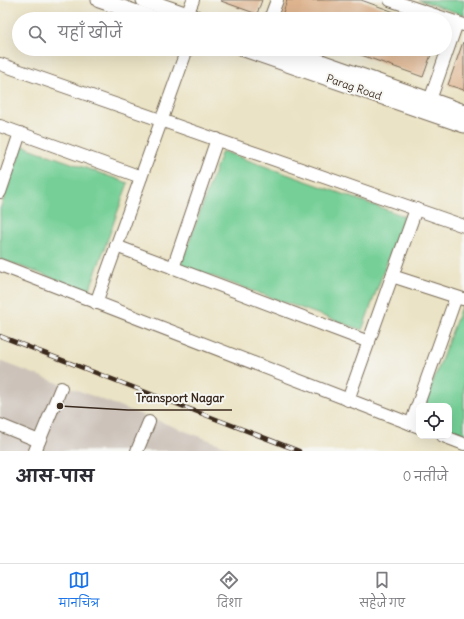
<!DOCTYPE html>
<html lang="hi">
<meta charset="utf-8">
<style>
:root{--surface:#fff;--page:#f7f7f7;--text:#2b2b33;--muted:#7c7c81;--line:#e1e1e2;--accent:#1a73e8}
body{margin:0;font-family:Delius,"Playpen Sans Deva",sans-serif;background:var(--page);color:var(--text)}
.controls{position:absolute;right:12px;bottom:12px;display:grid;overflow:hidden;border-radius:8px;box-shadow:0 4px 16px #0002}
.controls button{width:36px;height:36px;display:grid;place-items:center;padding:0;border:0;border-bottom:1px solid var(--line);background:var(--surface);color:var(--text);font:20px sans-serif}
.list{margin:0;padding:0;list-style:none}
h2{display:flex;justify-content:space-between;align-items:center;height:52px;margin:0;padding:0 16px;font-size:17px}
h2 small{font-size:13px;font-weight:400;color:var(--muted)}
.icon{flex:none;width:22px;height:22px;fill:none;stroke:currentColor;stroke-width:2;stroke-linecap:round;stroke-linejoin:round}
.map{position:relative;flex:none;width:464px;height:451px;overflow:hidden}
.search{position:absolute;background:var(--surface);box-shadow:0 4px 16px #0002;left:12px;right:12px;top:12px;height:44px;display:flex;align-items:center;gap:10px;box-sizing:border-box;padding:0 14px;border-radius:22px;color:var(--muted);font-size:15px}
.sheet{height:112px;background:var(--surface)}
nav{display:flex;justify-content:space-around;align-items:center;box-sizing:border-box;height:56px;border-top:1px solid var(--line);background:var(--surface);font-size:11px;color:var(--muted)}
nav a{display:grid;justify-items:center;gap:2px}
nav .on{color:var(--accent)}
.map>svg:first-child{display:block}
.industrial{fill:#ccc2b9}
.green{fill:#75cf96;stroke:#587c5a}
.building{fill:#deb48f}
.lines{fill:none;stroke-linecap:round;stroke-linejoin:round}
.minor-casing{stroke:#796b58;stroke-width:14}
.tertiary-casing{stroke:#796b58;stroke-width:17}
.minor{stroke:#fff;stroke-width:12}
.tertiary{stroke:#fff;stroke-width:15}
.rail-casing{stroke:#3b2a1e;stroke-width:4.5}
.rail{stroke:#f6f6f2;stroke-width:3;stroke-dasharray:9;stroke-linecap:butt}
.labels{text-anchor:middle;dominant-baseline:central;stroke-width:4;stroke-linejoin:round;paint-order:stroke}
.street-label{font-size:11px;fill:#3b2a1e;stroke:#f6f6f2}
.leader{fill:none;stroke:#3b2a1e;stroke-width:1.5}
.callout-dot{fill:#3b2a1e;stroke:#f6f6f2;stroke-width:1.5}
.callout-label{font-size:12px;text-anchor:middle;font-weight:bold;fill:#3b2a1e;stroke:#f6f6f2;stroke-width:4;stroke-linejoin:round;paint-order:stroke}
</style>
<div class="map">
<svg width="464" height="451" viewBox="0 0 464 451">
<rect width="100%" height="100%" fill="#f6f6f2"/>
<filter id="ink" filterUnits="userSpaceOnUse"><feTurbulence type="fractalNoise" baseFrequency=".025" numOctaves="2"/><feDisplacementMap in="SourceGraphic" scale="8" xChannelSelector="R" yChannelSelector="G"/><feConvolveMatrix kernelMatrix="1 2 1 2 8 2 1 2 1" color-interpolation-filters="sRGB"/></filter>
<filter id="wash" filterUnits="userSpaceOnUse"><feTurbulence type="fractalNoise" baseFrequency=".012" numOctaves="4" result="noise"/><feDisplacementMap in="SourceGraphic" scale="16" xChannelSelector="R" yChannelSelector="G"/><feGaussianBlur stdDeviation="0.9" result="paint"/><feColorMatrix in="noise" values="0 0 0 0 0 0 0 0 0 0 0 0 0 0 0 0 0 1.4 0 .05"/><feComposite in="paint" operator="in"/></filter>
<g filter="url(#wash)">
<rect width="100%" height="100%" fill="#ebe3c5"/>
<polygon class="industrial" points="0,361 238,451 0,451"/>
<g class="green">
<polygon points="419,0 464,0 464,15"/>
<polygon points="23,146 128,183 89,291 0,259 0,209"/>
<polygon points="222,151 404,216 362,330 181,265"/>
<polygon points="462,305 464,306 464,437 449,431 449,406 424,406"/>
</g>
<g id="blocks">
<g class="building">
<polygon points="221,0 262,0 257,14 221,1"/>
<polygon points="287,0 361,0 411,18 410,19 281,19"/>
<polygon points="463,42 464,43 464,90 448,85"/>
<polygon points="348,49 433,49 423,77 347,50"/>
</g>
</g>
</g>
<g filter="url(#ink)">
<use href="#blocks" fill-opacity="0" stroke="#796b58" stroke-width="1"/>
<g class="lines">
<g class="minor-casing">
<g id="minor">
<polyline points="390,0 464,25"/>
<polyline points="187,15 193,0"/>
<polyline points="270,19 277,0"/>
<polyline points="0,64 464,226"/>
<polyline points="430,100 457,23"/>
<polyline points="0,126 141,177"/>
<polyline points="0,192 20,133"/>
<polyline points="116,246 369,342"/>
<polyline points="0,265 419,427"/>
<polyline points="173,268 217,139"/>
<polyline points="392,276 463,299"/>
<polyline points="96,303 187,49"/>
<polyline points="348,400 416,209"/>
<polyline points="411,424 456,297"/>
<polyline points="0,425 39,441"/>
<polyline points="443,436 464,444"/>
<polyline points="35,451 61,388"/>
<polyline points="137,451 149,422"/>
</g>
</g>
<g class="tertiary-casing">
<g id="tertiary">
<polyline points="99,0 155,19"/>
<polyline points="144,0 199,19"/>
<polyline points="244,49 464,125"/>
<polyline points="284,49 464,112"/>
</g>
</g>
<use href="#minor" class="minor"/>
<use href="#tertiary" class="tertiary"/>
<g class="rail-casing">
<polyline id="rail" points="0,336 299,451"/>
</g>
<use href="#rail" class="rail"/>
</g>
</g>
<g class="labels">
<g class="street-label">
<text transform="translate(354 87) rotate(19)">Parag Road</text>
</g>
</g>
<path class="leader" d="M60 406L128 410H232"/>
<circle class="callout-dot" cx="60" cy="406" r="4"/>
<g class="callout-label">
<text x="180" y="402">Transport Nagar</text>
</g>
</svg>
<div class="controls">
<button><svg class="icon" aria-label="locate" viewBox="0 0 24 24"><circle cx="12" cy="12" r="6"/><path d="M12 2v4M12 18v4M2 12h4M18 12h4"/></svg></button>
</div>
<div class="search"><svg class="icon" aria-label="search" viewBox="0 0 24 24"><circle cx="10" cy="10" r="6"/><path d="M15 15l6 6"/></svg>यहाँ खोजें</div>
</div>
<section class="sheet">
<h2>आस-पास<small>0 नतीजे</small></h2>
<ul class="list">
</ul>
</section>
<nav>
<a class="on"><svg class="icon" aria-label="map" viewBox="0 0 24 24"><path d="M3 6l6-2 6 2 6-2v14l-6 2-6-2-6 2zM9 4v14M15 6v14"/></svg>मानचित्र</a>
<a><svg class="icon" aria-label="directions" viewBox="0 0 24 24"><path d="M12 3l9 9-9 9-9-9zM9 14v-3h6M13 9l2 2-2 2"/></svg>दिशा</a>
<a><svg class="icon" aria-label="saved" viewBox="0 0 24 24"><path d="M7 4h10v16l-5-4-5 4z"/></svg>सहेजे गए</a>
</nav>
